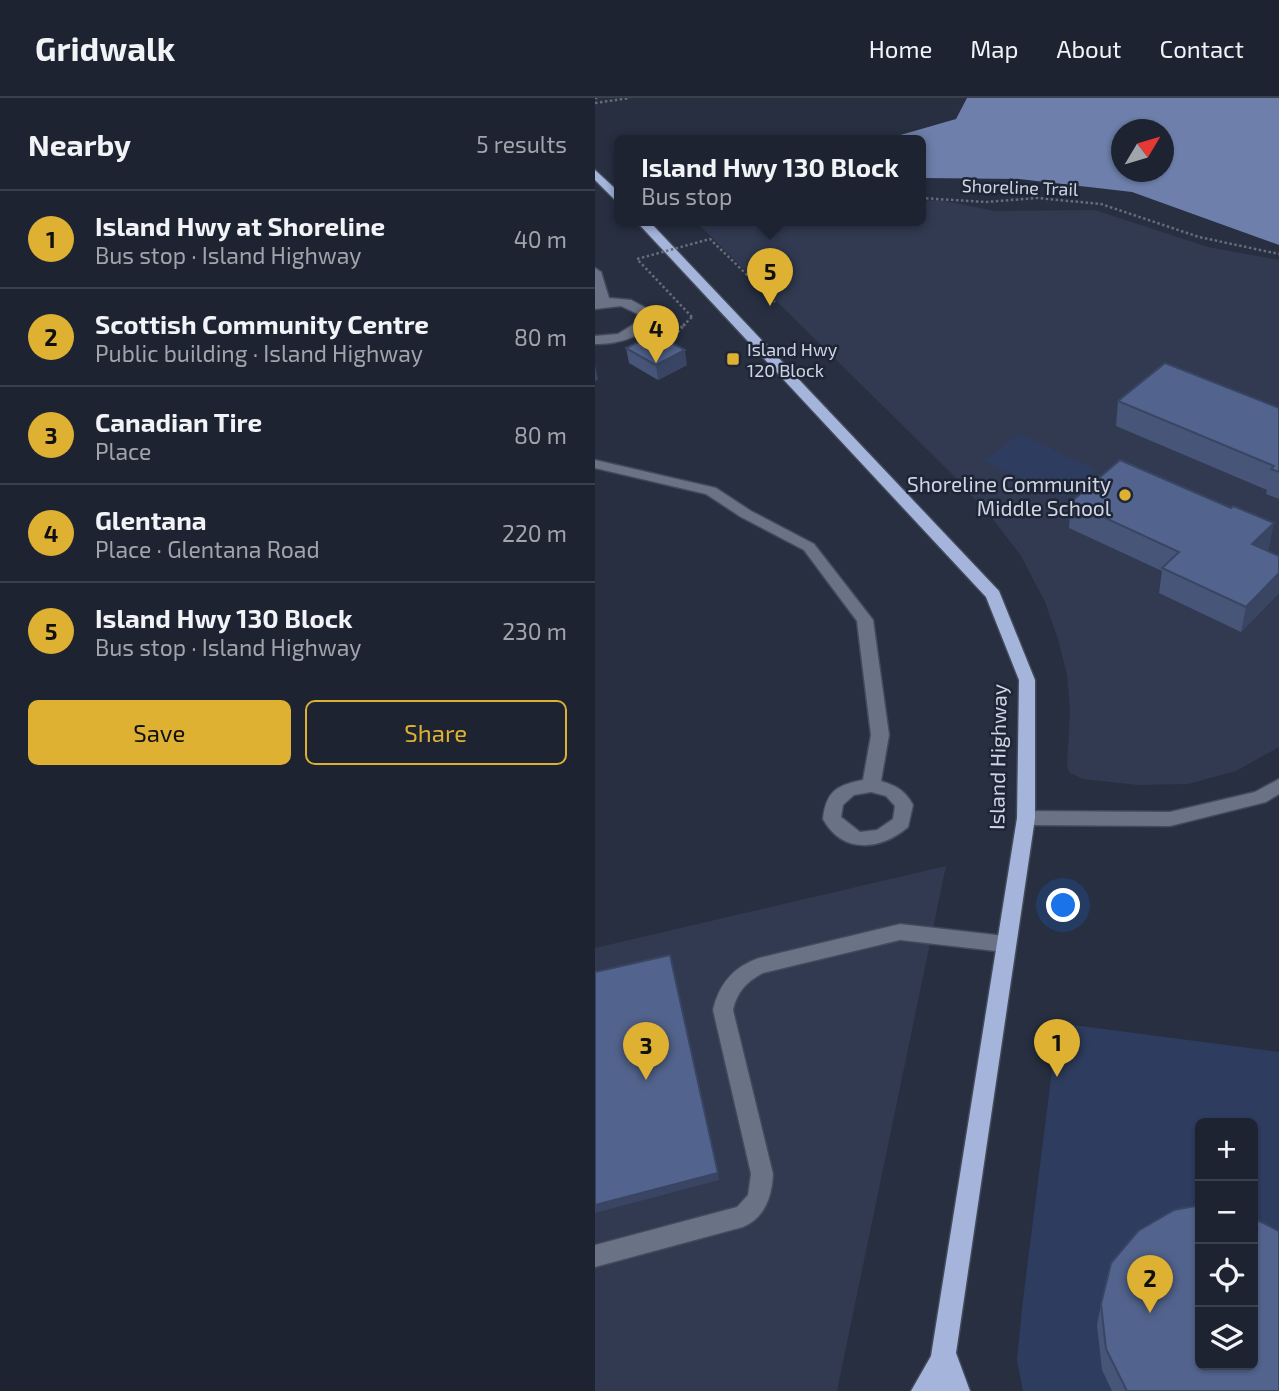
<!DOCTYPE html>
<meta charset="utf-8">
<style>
:root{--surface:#1d2331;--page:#252b39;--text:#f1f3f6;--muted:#a0a4ab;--line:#3b404d;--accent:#deb133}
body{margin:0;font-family:"Exo 2",sans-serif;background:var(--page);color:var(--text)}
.controls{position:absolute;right:21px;bottom:21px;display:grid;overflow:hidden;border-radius:10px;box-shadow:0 2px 5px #0004}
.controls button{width:63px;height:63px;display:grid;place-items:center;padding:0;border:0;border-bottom:2px solid var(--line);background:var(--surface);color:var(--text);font:35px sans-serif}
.compass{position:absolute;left:516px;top:21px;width:63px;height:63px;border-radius:50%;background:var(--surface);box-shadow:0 2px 5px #0004;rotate:52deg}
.you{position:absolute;left:469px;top:808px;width:24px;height:24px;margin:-18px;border:5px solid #fff;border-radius:50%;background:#1a73e8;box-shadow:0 0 0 10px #1a73e833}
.badge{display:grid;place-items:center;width:46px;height:46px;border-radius:50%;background:var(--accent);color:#111;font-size:23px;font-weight:700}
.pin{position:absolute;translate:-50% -58px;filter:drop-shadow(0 2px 4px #0008)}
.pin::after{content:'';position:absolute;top:37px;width:24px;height:21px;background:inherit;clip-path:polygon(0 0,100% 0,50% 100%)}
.popup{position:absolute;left:19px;top:37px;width:312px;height:91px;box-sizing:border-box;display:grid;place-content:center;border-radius:10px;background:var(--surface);filter:drop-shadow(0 2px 5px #0005);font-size:23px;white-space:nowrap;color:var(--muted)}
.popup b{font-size:26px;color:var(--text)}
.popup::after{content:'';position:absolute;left:50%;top:100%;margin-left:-14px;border:14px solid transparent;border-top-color:var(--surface)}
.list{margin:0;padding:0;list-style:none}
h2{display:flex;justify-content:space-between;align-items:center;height:91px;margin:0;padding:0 28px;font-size:30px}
h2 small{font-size:23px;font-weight:400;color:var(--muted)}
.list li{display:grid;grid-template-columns:46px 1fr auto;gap:21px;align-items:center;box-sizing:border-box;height:98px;padding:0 28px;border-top:2px solid var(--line)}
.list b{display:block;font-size:26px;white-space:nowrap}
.list p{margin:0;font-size:23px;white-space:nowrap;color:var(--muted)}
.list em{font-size:23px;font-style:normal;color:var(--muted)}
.actions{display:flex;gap:14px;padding:21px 28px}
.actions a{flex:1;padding:16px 0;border:2px solid var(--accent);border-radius:10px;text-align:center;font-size:24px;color:var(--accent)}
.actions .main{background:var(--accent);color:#111}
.icon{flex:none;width:38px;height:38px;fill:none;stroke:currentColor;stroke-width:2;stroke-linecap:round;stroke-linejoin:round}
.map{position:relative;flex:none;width:684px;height:1293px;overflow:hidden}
header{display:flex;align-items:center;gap:42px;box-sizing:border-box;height:98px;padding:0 35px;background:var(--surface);border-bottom:2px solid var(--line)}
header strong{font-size:33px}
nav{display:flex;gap:38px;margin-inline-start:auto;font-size:24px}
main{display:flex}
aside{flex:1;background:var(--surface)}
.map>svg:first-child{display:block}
.built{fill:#313a51}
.green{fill:#2e3c5f;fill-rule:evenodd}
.water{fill:#6d7faa;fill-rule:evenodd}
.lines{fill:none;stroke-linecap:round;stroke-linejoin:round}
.minor-casing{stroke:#424a5b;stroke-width:3}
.major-casing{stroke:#424a5b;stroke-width:3}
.path-far1{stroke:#656c7b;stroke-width:2.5;stroke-dasharray:2.5 2.5;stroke-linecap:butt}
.path{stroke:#656c7b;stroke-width:3.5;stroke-dasharray:2.5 2.5;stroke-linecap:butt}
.minor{fill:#6a7285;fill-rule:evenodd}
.major{fill:#a4b4db;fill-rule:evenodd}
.path-bridge{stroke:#656c7b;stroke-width:2.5;stroke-dasharray:2.5 2.5;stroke-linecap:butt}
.wall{fill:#475579}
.shaded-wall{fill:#394563}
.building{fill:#52638d;stroke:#394563;stroke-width:2}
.poi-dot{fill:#deb133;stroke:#1e2536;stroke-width:2.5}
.labels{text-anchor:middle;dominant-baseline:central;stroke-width:5;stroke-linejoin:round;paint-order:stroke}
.far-street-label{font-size:18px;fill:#d0d5e1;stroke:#1e2536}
.far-poi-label{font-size:18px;fill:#d0d5e1;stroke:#1e2536;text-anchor:start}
.poi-label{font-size:21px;fill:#d0d5e1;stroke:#1e2536;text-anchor:end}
.street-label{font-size:21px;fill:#d0d5e1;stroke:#1e2536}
</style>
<header>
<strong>Gridwalk</strong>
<nav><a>Home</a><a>Map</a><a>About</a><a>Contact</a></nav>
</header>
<main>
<aside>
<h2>Nearby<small>5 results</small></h2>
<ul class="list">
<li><span class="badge">1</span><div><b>Island Hwy at Shoreline</b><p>Bus stop · Island Highway</p></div><em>40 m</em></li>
<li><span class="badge">2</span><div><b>Scottish Community Centre</b><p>Public building · Island Highway</p></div><em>80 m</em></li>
<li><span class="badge">3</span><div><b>Canadian Tire</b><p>Place</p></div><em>80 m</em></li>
<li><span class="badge">4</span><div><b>Glentana</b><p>Place · Glentana Road</p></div><em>220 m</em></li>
<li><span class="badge">5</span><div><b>Island Hwy 130 Block</b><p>Bus stop · Island Highway</p></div><em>230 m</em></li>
</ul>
<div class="actions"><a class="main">Save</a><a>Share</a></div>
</aside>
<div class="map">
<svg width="684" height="1293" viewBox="0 0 684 1293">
<rect width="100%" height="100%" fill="#272f41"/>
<g class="built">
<polygon points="345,102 400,113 500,112 613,149 684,162 684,649 641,673 593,686 543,687 488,681 474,674 472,667 475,613 472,577 463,541 450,504 426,458 397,420 354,373 99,122 326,122 326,103"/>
<polygon points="351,768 242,1293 0,1293 0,850"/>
</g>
<g class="green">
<polygon points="424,336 502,372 468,400 389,363"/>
<path d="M 463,925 L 684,954 L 684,1293 L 428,1293 L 422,1262 L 428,1202 ZM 605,1025 L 658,1025 L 658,1267 L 605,1267 Z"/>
</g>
<path class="water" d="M 372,0 L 684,0 L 684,147 L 537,94 L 424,81 L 326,80 L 326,42 L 288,42 L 361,21 ZM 526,32 L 568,32 L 568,74 L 526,74 Z"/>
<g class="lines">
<g class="minor-casing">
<g id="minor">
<path d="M 0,170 L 6,174 L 14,200 L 36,202 L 53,211 L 57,224 C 43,241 22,246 0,246 L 0,238 L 23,236 L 44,223 L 43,216 L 26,208 L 0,211 Z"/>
<path d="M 0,362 L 121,390 L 156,413 L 219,446 L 278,522 L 294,637 L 286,683 C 301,688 310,692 318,707 L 313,729 C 286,752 248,757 228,721 C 231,694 241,687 268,682 L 276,637 L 262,523 L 209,452 L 146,419 L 111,396 L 0,370 ZM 276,694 L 291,698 L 300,708 L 298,721 L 282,732 L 265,734 L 246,719 L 248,707 L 259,697 Z"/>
<polygon points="684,681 684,696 671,704 575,728 431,727 425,725 422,720 425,715 431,713 575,714 660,694"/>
<path d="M 305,826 L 410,838 L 417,840 L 420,846 L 417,852 L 410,854 L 305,842 L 168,875 C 151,884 142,894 138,912 L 178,1076 C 177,1098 170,1120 148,1129 L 0,1169 L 0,1147 L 142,1109 L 153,1097 L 156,1076 L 118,912 C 124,886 138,869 164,860 Z"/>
</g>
</g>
<g class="major-casing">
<g id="major">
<polygon points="0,72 24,94 24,103 20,102 0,82"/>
<polygon points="40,122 53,122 404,493 440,582 440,720 361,1255 375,1293 316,1293 336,1258 422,720 424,582 391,499"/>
</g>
</g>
<g class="path-far1">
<polyline points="0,0 4,0"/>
<polyline points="0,5 35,0"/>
<polyline points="326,100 391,104 442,100 506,106 604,139 684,156"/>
<polyline points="88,228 97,219"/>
</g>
<polyline class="path" points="67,234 83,233 90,226"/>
<use href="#minor" class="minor"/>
<use href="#major" class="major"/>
<polyline class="path-bridge" points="97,219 42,161 115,141 180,204"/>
</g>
<g class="wall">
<polygon points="31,250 92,267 63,282 34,265"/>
<polygon points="523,303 684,310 684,401 671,396 672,392 521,328"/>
<polygon points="476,404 674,450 671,453 684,458 684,495 646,534 564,495 567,473 474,430"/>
<polygon points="506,1206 684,1293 517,1293 507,1272 502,1227"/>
</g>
<g class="shaded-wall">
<polygon points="90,252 92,267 63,282 61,267"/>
<polygon points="0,267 3,282 0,283"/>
<polygon points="679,425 674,450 652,472 657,446"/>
<polygon points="684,475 684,495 646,534 651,509"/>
<polygon points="123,1075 124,1082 0,1115 0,1107"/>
</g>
<g class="building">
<polygon points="60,236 90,252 61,267 31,250"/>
<polygon points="570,265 684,310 684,374 676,371 679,368 523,303"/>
<polygon points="525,362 636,410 638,408 679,425 657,446 684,458 684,475 651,509 567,470 584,454 476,404"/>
<polygon points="75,857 123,1075 0,1107 0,874"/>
<polygon points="605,1107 605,1267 658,1267 658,1121 662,1122 684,1133 684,1293 532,1293 511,1251 506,1206 516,1165 543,1133 579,1112"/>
</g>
<g class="poi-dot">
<rect x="131" y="254" width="14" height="14" rx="3.5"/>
<circle cx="530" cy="397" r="7"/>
</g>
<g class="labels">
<g class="far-street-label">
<text transform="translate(425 89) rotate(2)">Shoreline Trail</text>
</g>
<g class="far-poi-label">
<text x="152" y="251">Island Hwy<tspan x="152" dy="21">120 Block</tspan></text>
</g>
<g class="poi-label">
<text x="516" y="385">Shoreline Community<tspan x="516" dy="24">Middle School</tspan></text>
</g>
<g class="street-label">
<text transform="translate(402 659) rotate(-89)">Island Highway</text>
</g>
</g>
</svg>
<div class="controls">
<button>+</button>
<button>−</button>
<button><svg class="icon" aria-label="locate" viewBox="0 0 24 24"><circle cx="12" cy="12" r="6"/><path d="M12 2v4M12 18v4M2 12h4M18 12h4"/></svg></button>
<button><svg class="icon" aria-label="layers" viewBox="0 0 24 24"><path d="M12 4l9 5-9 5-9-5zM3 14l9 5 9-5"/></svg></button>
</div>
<svg class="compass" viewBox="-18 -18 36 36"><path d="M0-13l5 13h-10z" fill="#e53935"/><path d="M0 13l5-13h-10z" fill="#a0a4ab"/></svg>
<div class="you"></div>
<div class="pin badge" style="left:462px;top:979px">1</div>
<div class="pin badge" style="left:555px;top:1215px">2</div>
<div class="pin badge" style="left:51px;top:982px">3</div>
<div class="pin badge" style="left:61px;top:265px">4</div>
<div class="pin badge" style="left:175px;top:208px">5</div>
<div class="popup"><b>Island Hwy 130 Block</b>Bus stop</div>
</div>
</main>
